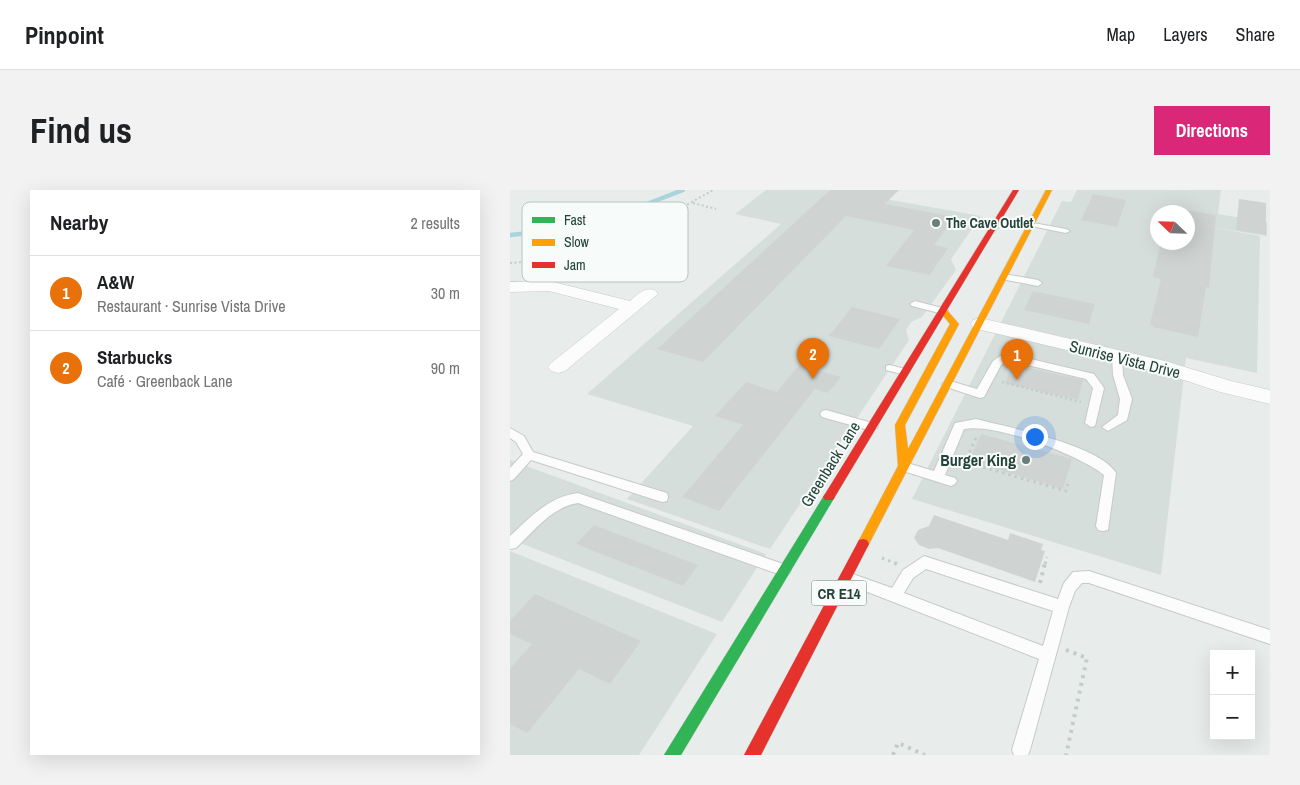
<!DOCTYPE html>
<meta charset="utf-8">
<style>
:root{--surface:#fff;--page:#f2f2f2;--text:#202124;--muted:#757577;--line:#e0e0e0;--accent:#db2777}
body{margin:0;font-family:"Archivo Narrow",sans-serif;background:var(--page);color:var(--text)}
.controls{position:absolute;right:15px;bottom:15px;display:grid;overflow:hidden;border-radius:0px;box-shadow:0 5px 20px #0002}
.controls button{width:45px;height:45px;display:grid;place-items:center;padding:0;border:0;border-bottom:1px solid var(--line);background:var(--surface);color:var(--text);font:25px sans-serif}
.compass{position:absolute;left:640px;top:15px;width:45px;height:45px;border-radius:50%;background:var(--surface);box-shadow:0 5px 20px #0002;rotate:293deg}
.you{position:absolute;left:524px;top:246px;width:18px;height:18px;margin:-12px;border:4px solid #fff;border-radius:50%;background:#1a73e8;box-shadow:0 0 0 8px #1a73e833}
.badge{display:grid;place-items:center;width:32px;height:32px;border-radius:50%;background:var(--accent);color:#fff;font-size:16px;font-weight:700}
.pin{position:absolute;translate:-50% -41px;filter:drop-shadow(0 1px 2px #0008)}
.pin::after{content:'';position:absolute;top:26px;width:18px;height:15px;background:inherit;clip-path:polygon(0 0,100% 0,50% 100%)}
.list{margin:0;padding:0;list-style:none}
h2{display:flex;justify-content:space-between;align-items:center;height:65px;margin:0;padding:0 20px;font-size:21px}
h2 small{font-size:16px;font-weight:400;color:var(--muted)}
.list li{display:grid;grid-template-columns:32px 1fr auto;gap:15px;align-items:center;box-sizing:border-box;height:75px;padding:0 20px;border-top:1px solid var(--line)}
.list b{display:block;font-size:19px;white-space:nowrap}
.list p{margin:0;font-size:16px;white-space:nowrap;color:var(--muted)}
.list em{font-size:16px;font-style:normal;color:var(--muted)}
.map{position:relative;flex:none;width:760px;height:565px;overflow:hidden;border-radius:0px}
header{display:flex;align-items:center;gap:30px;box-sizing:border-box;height:70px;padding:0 25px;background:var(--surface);border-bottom:1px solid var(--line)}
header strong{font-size:24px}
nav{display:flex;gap:28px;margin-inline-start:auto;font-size:18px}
.intro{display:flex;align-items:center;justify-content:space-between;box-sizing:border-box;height:120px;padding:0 30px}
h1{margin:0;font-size:35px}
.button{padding:12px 22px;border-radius:0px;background:var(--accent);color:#fff;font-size:18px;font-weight:700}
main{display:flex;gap:30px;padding:0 30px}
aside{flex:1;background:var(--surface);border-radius:0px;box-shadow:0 5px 20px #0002}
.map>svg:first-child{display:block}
.built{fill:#d6dedb;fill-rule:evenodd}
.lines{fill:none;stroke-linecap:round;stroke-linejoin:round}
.stream{stroke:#a9d4db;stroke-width:4.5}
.building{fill:#cfd4d2}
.lane-casing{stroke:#c5cac8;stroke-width:2}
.street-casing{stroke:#c5cac8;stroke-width:1}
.fast-casing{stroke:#c3ccc9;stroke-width:1}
.slow-casing{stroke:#c3ccc9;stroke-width:1}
.jam-casing{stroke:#c3ccc9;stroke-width:1}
.path-far3{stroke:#c3ccca;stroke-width:2;stroke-dasharray:2 2.5;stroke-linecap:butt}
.path-far2{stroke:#c3ccca;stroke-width:2.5;stroke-dasharray:2 3;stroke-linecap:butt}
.path-far1{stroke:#c3ccca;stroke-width:3;stroke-dasharray:2.5 4;stroke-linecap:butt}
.path{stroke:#c3ccca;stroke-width:4;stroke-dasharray:3 5;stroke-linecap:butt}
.lane{fill:#fcfcfc;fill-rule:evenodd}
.street{fill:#fcfcfc;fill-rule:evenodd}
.fast{fill:#30b455;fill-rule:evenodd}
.slow{fill:#ff9f0a;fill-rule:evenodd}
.jam{fill:#e5322d;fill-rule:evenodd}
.poi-dot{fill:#697e78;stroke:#f7fbf9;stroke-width:2}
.labels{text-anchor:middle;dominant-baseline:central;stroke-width:4;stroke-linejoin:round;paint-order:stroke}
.far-poi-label{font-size:14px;font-weight:bold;fill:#24423a;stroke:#f7fbf9;text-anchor:start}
.shield{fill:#f7fbf9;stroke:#637a73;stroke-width:1}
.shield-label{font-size:15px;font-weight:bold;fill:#24423a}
.street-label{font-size:16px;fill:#24423a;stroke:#f7fbf9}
.poi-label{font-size:16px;font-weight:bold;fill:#24423a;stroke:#f7fbf9;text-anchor:end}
.key{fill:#f7fbf9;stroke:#b8c4c0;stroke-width:1}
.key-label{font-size:14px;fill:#24423a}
</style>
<header>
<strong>Pinpoint</strong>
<nav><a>Map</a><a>Layers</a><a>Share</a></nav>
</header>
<div class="intro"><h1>Find us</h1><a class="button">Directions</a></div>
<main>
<aside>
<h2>Nearby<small>2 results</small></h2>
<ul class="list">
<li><span class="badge" style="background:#e8710a">1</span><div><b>A&amp;W</b><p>Restaurant · Sunrise Vista Drive</p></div><em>30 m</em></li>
<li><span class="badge" style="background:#e8710a">2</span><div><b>Starbucks</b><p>Café · Greenback Lane</p></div><em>90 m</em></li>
</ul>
</aside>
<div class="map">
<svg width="760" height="565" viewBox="0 0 760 565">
<rect width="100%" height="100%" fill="#e8edeb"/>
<g class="built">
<polygon points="256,0 325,0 471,26 441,69 446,80 412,127 401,132 396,140 399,150 260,359 117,309 183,236 77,204 271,34 225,24"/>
<path d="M 567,0 L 711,0 L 708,24 L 757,32 L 757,46 L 701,37 L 750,46 L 747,183 L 676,168 L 651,385 L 402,309 L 552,11 L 561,12 ZM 648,22 L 678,22 L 678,52 L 648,52 Z"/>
<polygon points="0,270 256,364 212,432 0,349"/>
<polygon points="0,361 207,444 129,565 0,565"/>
</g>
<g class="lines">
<polyline class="stream" points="0,45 78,37 173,0"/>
</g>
<g class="building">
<polygon points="320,0 389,0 375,14 445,27 424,55 438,58 420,85 376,76 404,40 336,26 193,172 147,159"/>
<polygon points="583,4 616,10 607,37 571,30"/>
<polygon points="729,9 756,13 756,45 726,40"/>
<polygon points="658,17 706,25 699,98 696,97 688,147 643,137 643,135 640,134 651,89 643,87 651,52 678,52 678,22 657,22"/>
<polygon points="523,101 585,114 579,134 514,120"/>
<polygon points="342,117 390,129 369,159 319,146"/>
<polygon points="502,174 573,190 568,210 495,193"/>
<polygon points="289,175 331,187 318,203 305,199 209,321 172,307 233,235 205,226 236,192 267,202"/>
<polygon points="471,244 562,269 553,299 459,271"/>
<polygon points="424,325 498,350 500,343 533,354 531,360 535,361 525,392 428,358 419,359 409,355 404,348 408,340 419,336"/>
<polygon points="84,335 188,375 173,396 66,354"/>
<polygon points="25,404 131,451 100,494 69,479 17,543 0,534 0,479 22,454 0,444 0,431"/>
</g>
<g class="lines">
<g class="lane-casing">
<g id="lane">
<polygon points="455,31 484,36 488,38 484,40 458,35 455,35"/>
<polygon points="518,32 556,39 560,41 556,43 521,36 518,36"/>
<polygon points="494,84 528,90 532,93 528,96 491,89 490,87"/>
<polygon points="405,111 436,119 438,121 433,124 402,116 400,114"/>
<polygon points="495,163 584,184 594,198 585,236 581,237 575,233 583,198 576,189 497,170 491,175 474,207 470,208 433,196 432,194 437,190 467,199 483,171"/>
<polygon points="607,163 612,166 613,185 622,209 617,230 598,241 592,237 608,225 610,209 603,185 602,166"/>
<polygon points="380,175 399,180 400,182 395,185 376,180 376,176"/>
<polygon points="316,220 366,234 368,237 362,241 312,227 310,224 312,221"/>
<path d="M 466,229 C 497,237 590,255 606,283 L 598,340 L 593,341 L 588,340 L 586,336 L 594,285 C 567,264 486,233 454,239 L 435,285 L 445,288 L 447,291 L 445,294 L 441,296 L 390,280 L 388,277 L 394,272 L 424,281 L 445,233 Z"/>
<polygon points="0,238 14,246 23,262 157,303 158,307 157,311 152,312 21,270 4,289 0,291 0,278 13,264 6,252 0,248"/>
<path d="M 68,303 L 279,376 L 281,380 L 279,384 L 274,386 L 68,313 C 42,317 24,341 6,358 L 0,359 L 0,346 C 21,327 38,307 68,303 Z"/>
<path d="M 414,366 L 548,409 L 554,393 L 563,382 L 579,381 L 760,440 L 760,454 L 579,393 L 572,393 L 565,401 L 559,417 L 520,560 L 518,565 L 504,565 L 502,560 L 529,469 L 332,392 L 330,388 L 332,384 L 337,382 L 382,398 L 393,380 ZM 416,379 L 543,421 L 533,456 L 394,403 L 403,388 Z"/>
</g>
</g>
<g class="street-casing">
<g id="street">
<path d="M 39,91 L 120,111 C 128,104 134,97 145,100 L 148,104 L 55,181 L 48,183 L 41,181 L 38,177 L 41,173 L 109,119 L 39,101 L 0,102 L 0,92 Z"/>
<polygon points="470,128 655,171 721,191 760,200 760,214 710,202 650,182 463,138 461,134 463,130"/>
</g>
</g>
<g class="fast-casing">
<polygon id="fast" points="319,303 323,304 325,307 323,310 171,565 154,565 315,304"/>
</g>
<g class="slow-casing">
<polygon id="slow" points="536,0 542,0 357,358 353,359 349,358 347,354 388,276 385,235 440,134 429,121 433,118 436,119 449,134 395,235 398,259"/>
</g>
<g class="jam-casing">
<g id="jam">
<polygon points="503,0 509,0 323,310 315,310 313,307 315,304"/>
<polygon points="353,349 357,350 359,354 251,565 234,565 349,350"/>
</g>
</g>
<g class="path-far3">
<polyline points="183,13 206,19"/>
<polyline points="0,73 25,71 58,75 96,71 124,77 158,65 169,53 163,48 142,38 143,34 203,0"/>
</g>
<polyline class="path-far2" points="492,192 571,212"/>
<g class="path-far1">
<polyline points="466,248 455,272 556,301 559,290"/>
<polyline points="372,368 387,374"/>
<polyline points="535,374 537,367"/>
</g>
<g class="path">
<polyline points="385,373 387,374"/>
<polyline points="530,393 535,373"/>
<polyline points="556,460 577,468 556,565"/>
<polyline points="383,565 388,553 415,565"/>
</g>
<use href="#lane" class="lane"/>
<use href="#street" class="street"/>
<use href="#fast" class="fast"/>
<use href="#slow" class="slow"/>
<use href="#jam" class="jam"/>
</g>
<g class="poi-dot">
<circle cx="426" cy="33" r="5"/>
<circle cx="516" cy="270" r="5"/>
</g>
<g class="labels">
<g class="far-poi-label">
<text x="436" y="33">The Cave Outlet</text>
</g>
<rect class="shield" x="301.5" y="390.5" width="55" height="25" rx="4"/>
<g class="shield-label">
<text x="329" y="403">CR E14</text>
</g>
<g class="street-label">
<text transform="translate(615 169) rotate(14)">Sunrise Vista Drive</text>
<text transform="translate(320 274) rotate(-58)">Greenback Lane</text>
</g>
<g class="poi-label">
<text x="506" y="270">Burger King</text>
</g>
</g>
<rect x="12" y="12" width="166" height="80" rx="8" class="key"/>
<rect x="22" y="27" width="23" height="6" fill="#30b455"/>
<rect x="22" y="49" width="23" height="7" fill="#ff9f0a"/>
<rect x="22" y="72" width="23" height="6" fill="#e5322d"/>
<g class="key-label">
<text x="54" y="35">Fast</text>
<text x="54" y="57">Slow</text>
<text x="54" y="80">Jam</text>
</g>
</svg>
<div class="controls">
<button>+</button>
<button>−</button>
</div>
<svg class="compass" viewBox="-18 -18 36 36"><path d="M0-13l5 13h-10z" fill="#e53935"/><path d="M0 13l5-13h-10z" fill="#757577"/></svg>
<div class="you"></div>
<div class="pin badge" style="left:507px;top:190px;background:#e8710a">1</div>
<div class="pin badge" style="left:303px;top:189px;background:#e8710a">2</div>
</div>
</main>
